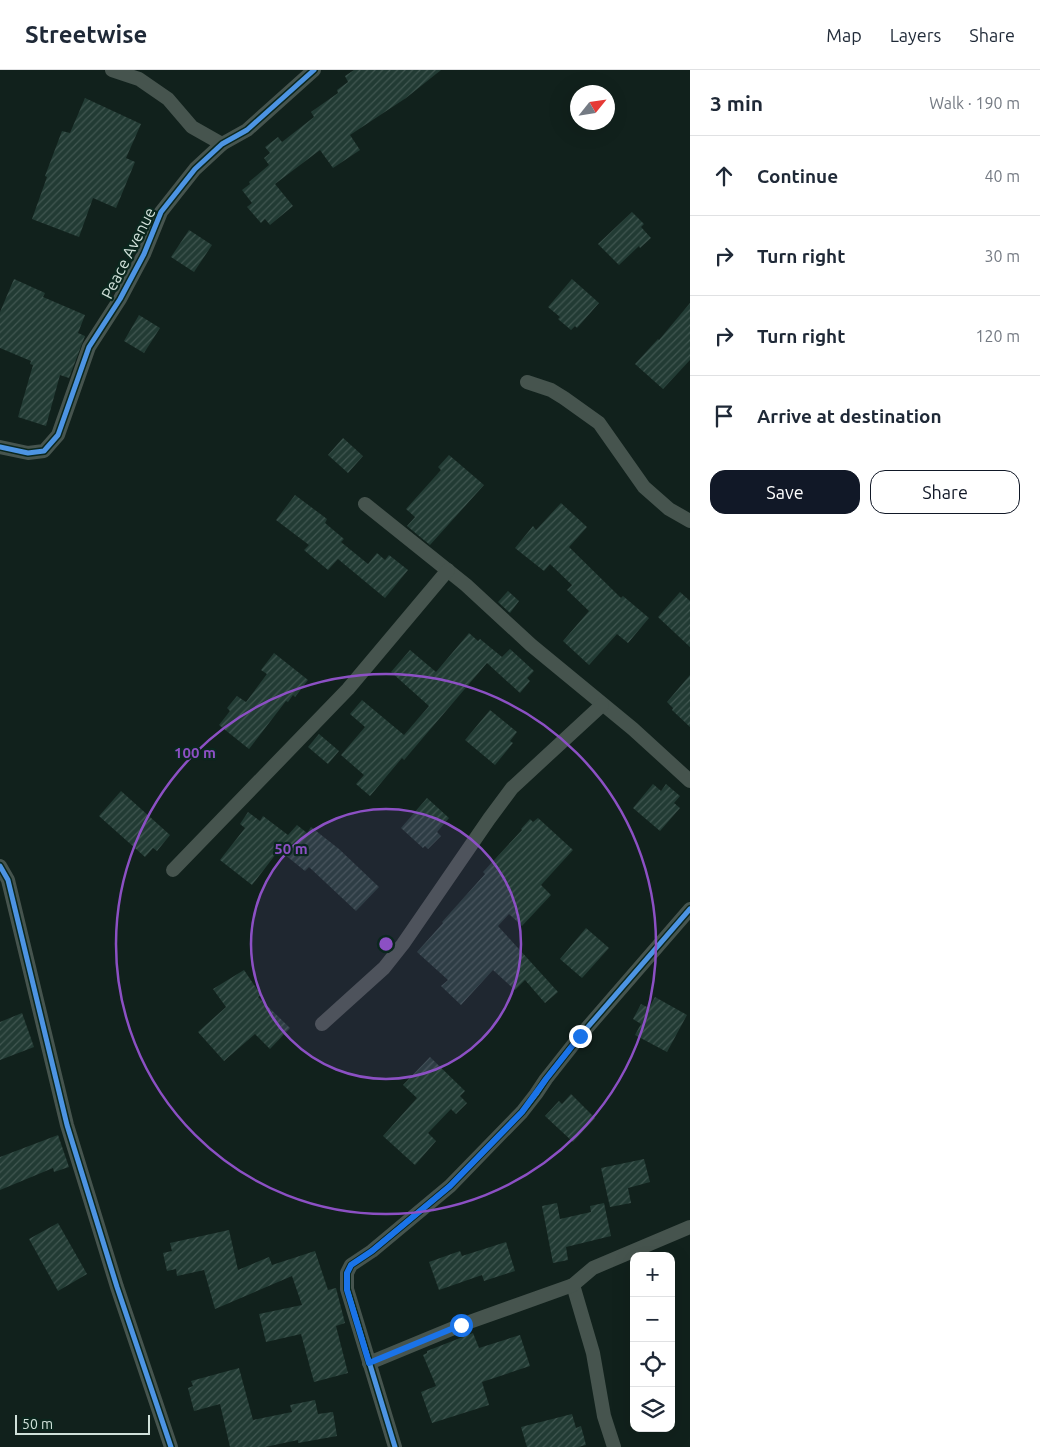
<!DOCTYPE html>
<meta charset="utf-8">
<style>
:root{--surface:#fff;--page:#f6f6f7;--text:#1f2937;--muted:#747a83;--line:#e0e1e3;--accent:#111827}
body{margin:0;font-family:Ubuntu,sans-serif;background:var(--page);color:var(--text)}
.controls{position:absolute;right:15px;bottom:15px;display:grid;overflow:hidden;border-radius:10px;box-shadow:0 5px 20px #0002}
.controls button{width:45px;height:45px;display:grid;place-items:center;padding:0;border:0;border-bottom:1px solid var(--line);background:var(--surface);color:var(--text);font:25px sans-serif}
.compass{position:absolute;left:570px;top:15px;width:45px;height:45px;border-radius:50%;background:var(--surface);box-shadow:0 5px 20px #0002;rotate:60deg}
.scale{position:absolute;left:15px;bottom:12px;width:135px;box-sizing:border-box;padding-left:5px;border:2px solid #d1e1da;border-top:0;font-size:14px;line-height:18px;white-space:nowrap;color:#d1e1da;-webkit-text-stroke:4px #0b271e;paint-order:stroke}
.stop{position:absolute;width:15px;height:15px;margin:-11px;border:4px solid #1a73e8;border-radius:50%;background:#fff}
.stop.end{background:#1a73e8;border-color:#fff;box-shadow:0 1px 5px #0008}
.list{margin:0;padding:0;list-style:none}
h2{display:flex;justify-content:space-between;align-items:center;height:65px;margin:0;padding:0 20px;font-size:21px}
h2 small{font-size:16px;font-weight:400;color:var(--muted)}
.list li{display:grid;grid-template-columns:32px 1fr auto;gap:15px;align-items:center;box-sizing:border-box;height:80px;padding:0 20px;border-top:1px solid var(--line)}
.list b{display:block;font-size:19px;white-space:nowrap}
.list em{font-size:16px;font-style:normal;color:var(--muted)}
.actions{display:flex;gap:10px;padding:15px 20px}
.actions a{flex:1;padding:11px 0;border:1px solid var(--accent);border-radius:15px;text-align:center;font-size:18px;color:var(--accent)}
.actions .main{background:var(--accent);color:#fff}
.icon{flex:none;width:28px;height:28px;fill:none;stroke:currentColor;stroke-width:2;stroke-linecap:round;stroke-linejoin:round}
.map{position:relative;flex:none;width:690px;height:1377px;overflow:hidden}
header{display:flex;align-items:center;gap:30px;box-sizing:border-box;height:70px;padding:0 25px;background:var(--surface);border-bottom:1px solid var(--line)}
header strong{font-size:24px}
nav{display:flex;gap:28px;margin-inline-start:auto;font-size:18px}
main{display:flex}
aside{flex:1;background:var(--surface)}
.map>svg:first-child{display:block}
.building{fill:url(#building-hatch)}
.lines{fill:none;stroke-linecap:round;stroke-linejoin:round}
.street{stroke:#46544e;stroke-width:14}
.cycleway-casing{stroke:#0b271e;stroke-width:8}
.cycleway{stroke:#4d94e3;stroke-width:5}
.route{stroke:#1a73e8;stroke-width:6}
.ring{fill:none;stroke:#8c50c4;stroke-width:2.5}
.labels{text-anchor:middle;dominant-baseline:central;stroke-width:4.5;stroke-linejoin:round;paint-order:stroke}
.street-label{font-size:16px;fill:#d1e1da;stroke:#0b271e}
.centre{fill:#8c50c4;stroke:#0b271e;stroke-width:2.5}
.ring-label{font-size:15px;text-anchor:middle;font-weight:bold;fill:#8c50c4;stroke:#0b271e;stroke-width:4.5;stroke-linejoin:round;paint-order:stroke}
</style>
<header>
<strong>Streetwise</strong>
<nav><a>Map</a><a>Layers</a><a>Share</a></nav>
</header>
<main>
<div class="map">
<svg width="690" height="1377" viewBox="0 0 690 1377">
<defs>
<pattern id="building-hatch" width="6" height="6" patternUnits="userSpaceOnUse" patternTransform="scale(1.25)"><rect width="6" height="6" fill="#223b34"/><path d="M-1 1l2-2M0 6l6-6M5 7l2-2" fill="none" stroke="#415751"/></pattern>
</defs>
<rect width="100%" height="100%" fill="#11211c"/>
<g class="building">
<polygon points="354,0 441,0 406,28 350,65 360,80 333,98 320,80 275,114 293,136 270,155 265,149 261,153 247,137 252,133 242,120 250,114 249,112 269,95 264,88 270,83 265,77 278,67 282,72 314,47 311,42 338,23 337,20 348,12 345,6"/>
<polygon points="85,28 141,54 126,88 135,92 116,138 93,128 79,167 32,149 47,107 45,106 62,61 70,63"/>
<polygon points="632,142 644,154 641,157 651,168 640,178 639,176 619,195 598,174"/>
<polygon points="189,160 212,175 194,202 171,187"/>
<polygon points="14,209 45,223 43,227 85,245 78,263 85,266 69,308 60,305 46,356 18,347 33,295 30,294 31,291 0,278 0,242"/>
<polygon points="572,209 599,233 577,258 575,256 571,260 558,249 560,247 548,237"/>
<polygon points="690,233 690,290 663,319 635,294 658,269 659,270"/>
<polygon points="139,245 160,258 144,283 124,271"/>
<polygon points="343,368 363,386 348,403 328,385"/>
<polygon points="449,385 484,415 430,475 407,456 415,447 406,439 441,400 438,397"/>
<polygon points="295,425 327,449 325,453 344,469 341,472 368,494 377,483 385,490 389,485 408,500 385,528 338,489 328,500 304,480 309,475 276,450"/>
<polygon points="561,433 587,457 569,477 621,528 623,526 649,548 628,573 617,564 589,595 563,571 589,541 567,520 572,515 550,494 544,501 515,478 533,456 536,460"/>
<polygon points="508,521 519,531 510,543 498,532"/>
<polygon points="680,522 690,531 690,577 658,547"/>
<polygon points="469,563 478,571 480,569 502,587 510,579 534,601 527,608 530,611 520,623 487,593 404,690 402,688 370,726 356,714 364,705 341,685 365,657 350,644 362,630 404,665 429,636 391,602 410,580 436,602"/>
<polygon points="274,583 308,610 295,627 293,625 288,632 286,631 249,679 219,655 230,641 227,638 237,626 246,632 267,604 261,600"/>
<polygon points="690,605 690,657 672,640 673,638 667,632"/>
<polygon points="490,640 517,662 510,671 513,673 495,695 465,670"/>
<polygon points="319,664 339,681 328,694 308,677"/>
<polygon points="653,714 661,721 666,714 680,726 674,733 680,738 660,761 633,738"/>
<polygon points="121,721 170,765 157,781 153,778 145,787 99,746"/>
<polygon points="427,728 449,748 437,762 441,766 428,779 425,776 423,778 401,758"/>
<polygon points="248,742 260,751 263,746 288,765 297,755 307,763 311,757 339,779 379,817 356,841 309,797 305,801 279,780 252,815 220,790 245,758 240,754"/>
<polygon points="538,748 573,780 541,815 551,825 522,856 509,844 498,856 558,922 545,933 525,910 515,920 493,900 461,935 441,916 448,910 417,882 443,853 442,852 485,804 483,802 522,760 521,759 530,749 533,752"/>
<polygon points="586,858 609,878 582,908 560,889"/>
<polygon points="244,900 261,925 258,927 290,958 270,979 255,964 224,991 198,962 226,937 213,919"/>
<polygon points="655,927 687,945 667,982 635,965 641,954 633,949 641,934 649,938"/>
<polygon points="22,943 34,977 0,990 0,952"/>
<polygon points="430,987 465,1021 460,1026 467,1033 456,1044 451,1039 428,1063 436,1071 415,1095 383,1066 417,1028 403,1015"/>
<polygon points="571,1024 595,1048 573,1072 545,1046 559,1031 562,1034"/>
<polygon points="58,1065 69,1097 54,1102 53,1098 0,1120 0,1087"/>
<polygon points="644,1089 650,1112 628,1118 631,1133 610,1137 601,1098"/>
<polygon points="557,1133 560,1149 591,1142 590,1136 604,1133 611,1166 566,1177 568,1190 553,1193 542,1136"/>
<polygon points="58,1153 87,1204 58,1221 29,1169"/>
<polygon points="229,1160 238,1200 269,1187 272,1195 315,1181 328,1220 336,1218 345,1253 336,1256 348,1303 314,1312 301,1264 266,1272 259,1244 302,1235 292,1206 215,1239 204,1200 177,1206 176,1199 167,1201 163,1183 172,1181 170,1173"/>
<polygon points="506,1172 515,1201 484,1211 482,1205 439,1220 429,1192 460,1181 462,1186"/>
<polygon points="473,1263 479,1278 520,1265 530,1296 482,1312 489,1335 432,1353 421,1322 436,1316 423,1285 427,1283 427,1281"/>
<polygon points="239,1298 253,1350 292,1342 290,1335 315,1330 318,1344 333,1342 337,1366 298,1373 298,1370 265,1377 230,1377 220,1334 194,1341 188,1318 193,1316 191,1311"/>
<polygon points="572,1344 576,1358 581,1356 586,1375 578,1377 527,1377 521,1357"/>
</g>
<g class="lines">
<g class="street">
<polyline points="112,0 139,9 168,29 192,57 222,74"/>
<polyline points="527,312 551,320 564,328 599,353 644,417 669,439 690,451"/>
<polyline points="0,377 28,383 44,381 58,365 89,277 120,229 144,184 161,142 195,99 222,74 247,60 314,0"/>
<polyline points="365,434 466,515 531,575 633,659 690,711"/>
<polyline points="0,796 8,810 67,1055 117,1217 171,1377"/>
<polyline points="173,800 348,619 448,500"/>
<polyline points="322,954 384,898 403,874 489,749 512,718 602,635"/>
<polyline points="573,1215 593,1283 604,1346 614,1377"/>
<polyline points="369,1293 461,1255 573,1215 593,1198 690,1157"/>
<polyline points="395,1377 347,1219 347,1203 351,1195 372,1181 450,1116 522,1042 536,1024 546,1009 580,966 690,839"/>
</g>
<g class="cycleway-casing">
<g id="cycleway">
<polyline points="0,377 28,383 44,381 58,365 89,277 120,229 144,184 161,142 195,99 222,74 247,60 314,0"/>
<polyline points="0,796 8,810 67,1055 117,1217 171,1377"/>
<polyline points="395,1377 347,1219 347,1203 351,1195 372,1181 450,1116 522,1042 536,1024 546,1009 580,966 690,839"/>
</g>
</g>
<use href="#cycleway" class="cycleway"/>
</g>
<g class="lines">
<polyline class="route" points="461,1255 369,1293 347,1220 347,1203 351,1195 372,1181 450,1116 522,1042 546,1009 580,966"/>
</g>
<circle cx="386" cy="874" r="135" fill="#8c50c4" fill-opacity=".12"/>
<g class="ring">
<circle cx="386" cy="874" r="135"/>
<circle cx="386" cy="874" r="270"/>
</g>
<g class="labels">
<g class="street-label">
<text transform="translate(128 183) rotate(-63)">Peace Avenue</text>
</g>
</g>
<circle cx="386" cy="874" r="8" class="centre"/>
<g class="ring-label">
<text x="195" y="688">100 m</text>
<text x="291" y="784">50 m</text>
</g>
</svg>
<div class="controls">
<button>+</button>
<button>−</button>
<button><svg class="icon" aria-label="locate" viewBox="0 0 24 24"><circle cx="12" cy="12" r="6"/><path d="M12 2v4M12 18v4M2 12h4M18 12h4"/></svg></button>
<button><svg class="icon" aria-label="layers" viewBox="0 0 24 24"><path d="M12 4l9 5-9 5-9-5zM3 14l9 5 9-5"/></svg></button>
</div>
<svg class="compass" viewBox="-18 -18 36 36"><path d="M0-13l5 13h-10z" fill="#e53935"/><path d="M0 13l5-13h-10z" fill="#747a83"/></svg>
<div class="scale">50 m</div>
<div class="stop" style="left:461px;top:1255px"></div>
<div class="stop end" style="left:580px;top:966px"></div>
</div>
<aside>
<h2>3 min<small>Walk · 190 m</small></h2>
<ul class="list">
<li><svg class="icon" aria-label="ahead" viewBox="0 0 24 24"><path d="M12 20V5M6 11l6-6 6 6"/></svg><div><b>Continue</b></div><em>40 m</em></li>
<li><svg class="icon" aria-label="right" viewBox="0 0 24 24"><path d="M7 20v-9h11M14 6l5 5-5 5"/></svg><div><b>Turn right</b></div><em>30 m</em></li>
<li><svg class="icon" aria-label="right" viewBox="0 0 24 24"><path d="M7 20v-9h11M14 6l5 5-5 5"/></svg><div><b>Turn right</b></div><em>120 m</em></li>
<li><svg class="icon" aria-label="arrive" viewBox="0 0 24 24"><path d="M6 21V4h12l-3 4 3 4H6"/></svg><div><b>Arrive at destination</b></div></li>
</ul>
<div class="actions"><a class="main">Save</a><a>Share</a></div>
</aside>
</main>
